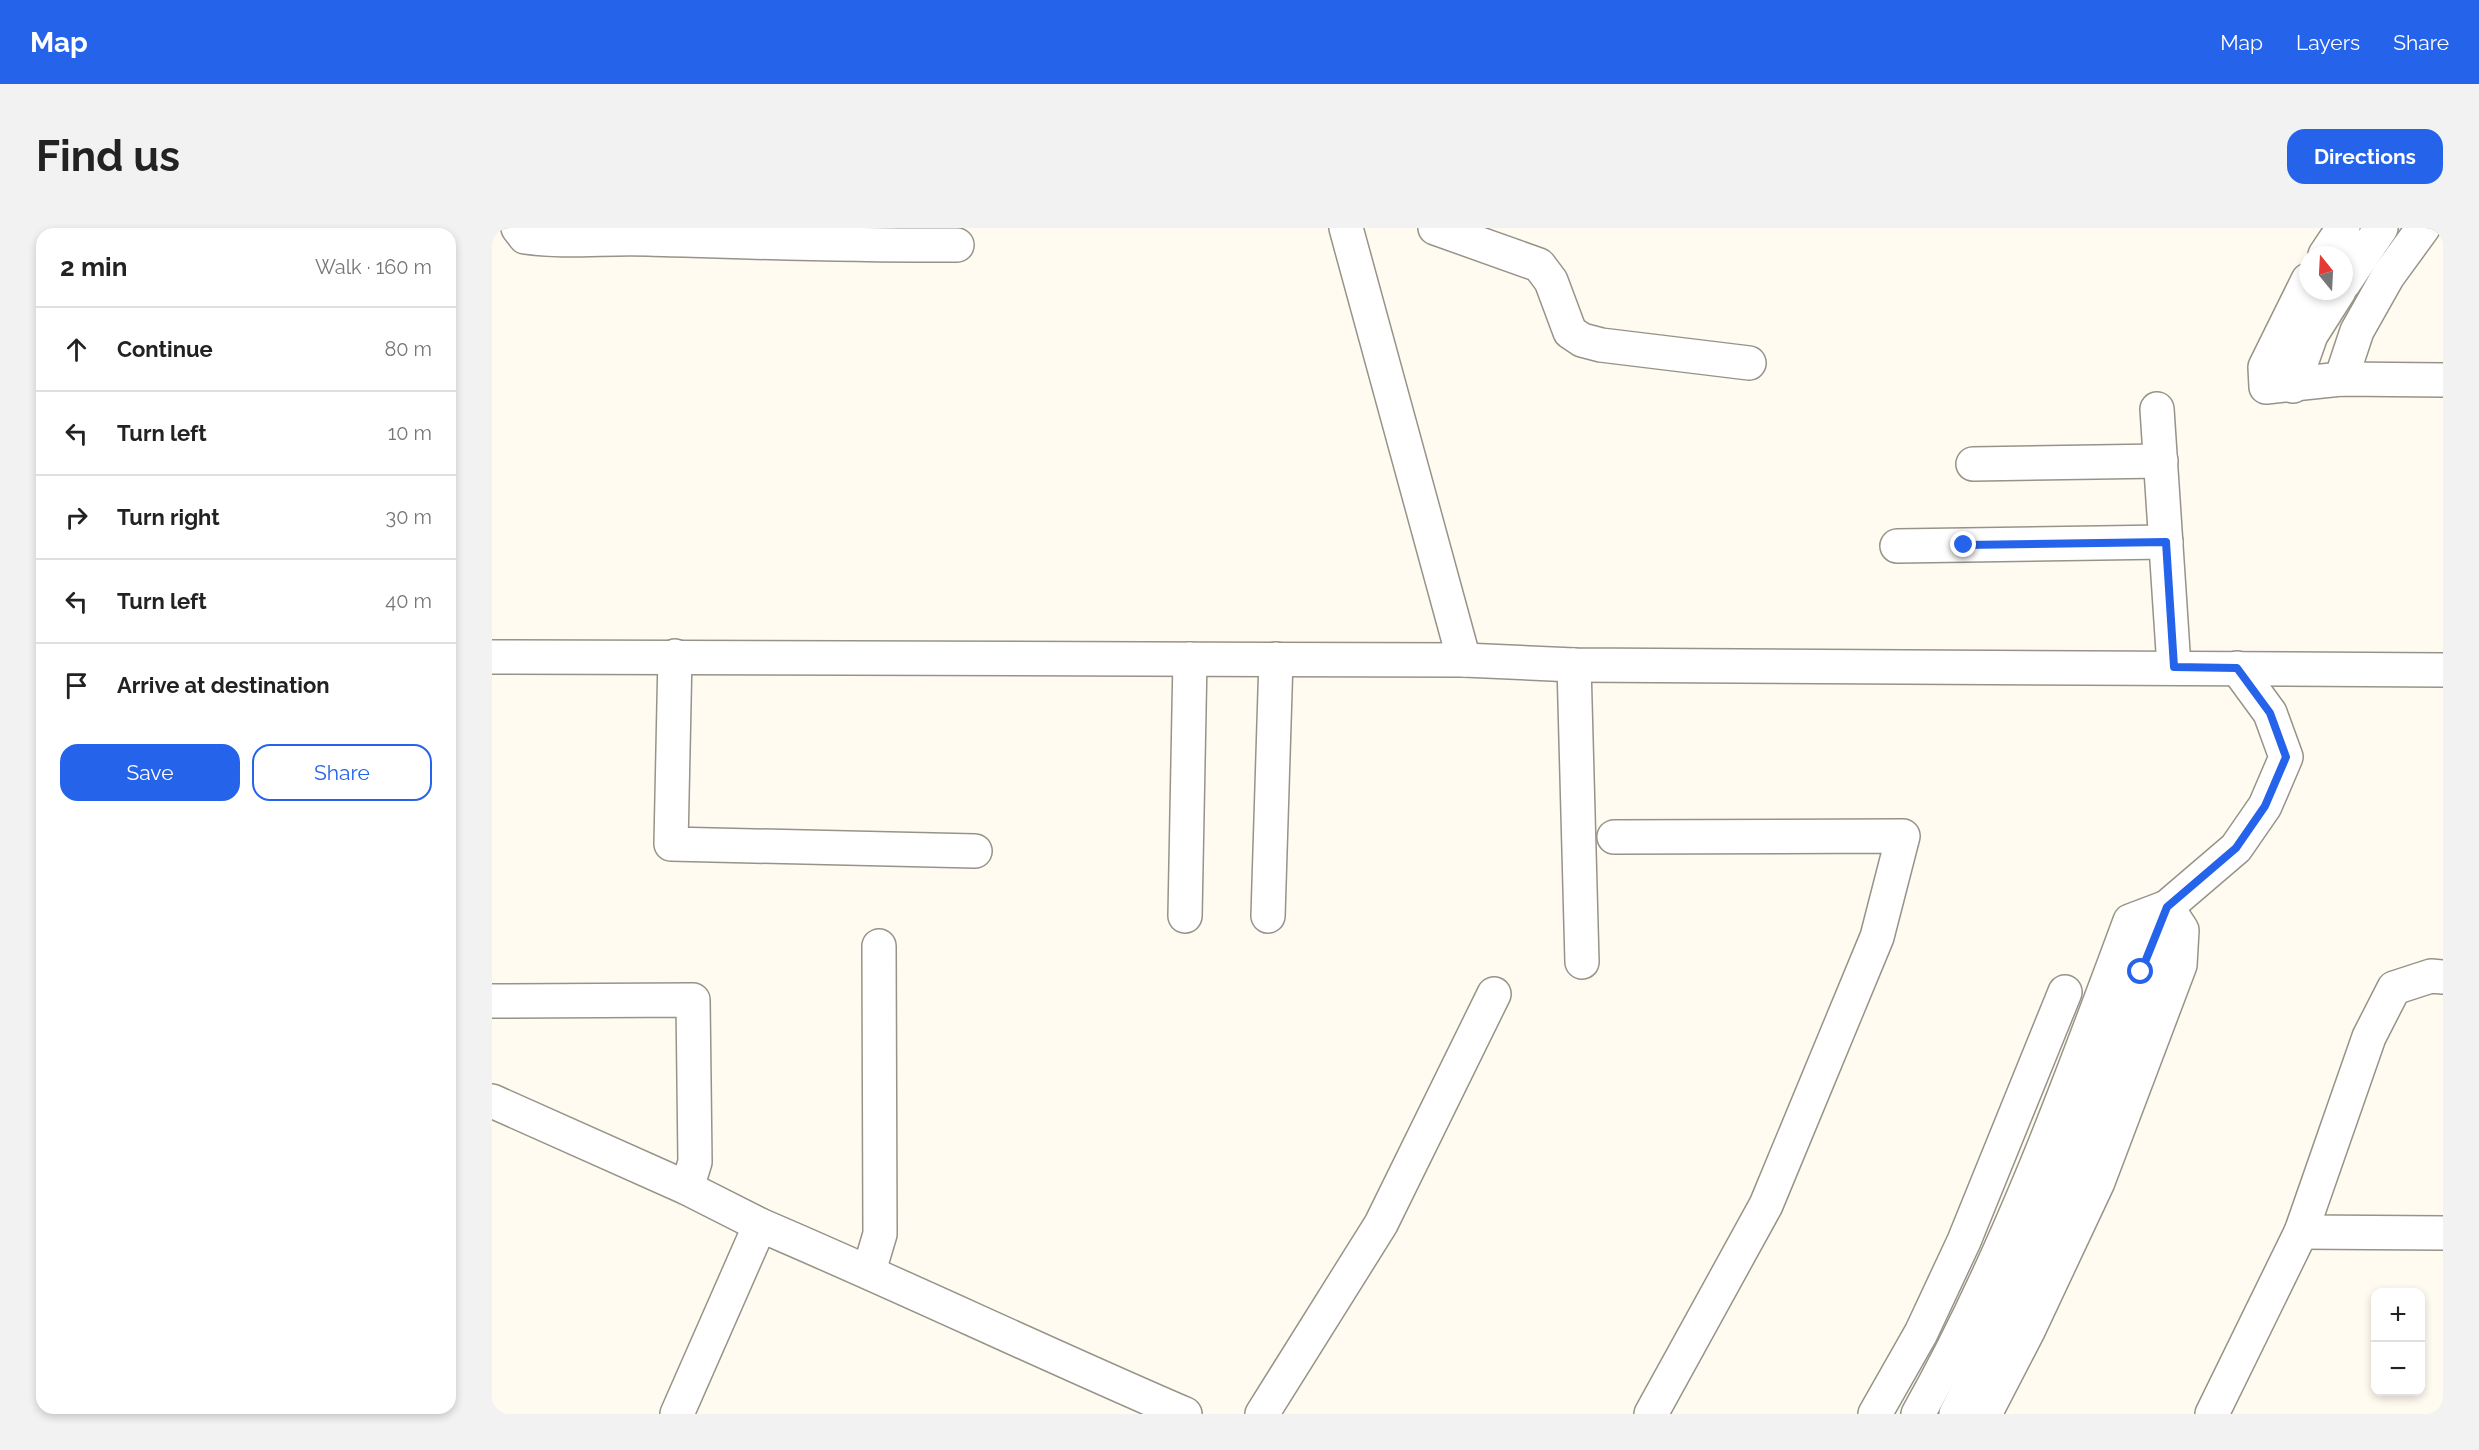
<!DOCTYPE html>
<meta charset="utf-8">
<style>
:root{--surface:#fff;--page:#f2f2f2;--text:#222;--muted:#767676;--line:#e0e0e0;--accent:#2563eb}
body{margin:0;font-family:Raleway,sans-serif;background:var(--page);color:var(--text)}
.controls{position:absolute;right:18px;bottom:18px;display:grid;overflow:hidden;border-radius:12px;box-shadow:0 3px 9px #0003}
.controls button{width:54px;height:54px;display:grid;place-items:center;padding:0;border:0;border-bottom:2px solid var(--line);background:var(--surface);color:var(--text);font:30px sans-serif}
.compass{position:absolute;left:1807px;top:18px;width:54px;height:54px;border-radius:50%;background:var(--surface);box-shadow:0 3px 9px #0003;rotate:342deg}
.stop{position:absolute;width:18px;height:18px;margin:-14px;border:4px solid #2563eb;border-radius:50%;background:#fff}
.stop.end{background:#2563eb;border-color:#fff;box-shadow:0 2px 6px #0008}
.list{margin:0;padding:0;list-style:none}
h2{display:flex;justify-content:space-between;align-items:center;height:78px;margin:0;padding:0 24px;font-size:26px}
h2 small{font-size:20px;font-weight:400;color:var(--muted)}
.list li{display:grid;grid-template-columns:39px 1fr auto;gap:18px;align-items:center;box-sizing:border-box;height:84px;padding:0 24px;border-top:2px solid var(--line)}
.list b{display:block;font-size:22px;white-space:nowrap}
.list em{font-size:20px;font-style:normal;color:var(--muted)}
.actions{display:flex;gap:12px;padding:18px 24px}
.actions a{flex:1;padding:14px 0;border:2px solid var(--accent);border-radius:18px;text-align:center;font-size:21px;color:var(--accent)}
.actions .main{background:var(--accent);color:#fff}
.icon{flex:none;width:33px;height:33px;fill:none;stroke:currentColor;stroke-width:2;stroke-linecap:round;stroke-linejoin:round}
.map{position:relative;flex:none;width:1951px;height:1186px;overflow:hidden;border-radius:18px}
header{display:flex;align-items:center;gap:36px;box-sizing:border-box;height:84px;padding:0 30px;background:var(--accent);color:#fff}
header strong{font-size:28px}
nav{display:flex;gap:33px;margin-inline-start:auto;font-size:21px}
.intro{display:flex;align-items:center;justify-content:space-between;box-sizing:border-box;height:144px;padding:0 36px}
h1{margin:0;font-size:42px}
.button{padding:15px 27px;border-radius:18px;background:var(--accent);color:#fff;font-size:21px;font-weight:700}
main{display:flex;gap:36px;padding:0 36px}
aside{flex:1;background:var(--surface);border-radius:18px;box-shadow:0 3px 9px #0003}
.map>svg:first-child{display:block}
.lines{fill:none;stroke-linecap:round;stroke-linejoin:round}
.minor-casing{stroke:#979388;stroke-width:36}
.minor{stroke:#fff;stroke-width:33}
.route{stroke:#2563eb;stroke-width:8}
</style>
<header>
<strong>Map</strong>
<nav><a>Map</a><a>Layers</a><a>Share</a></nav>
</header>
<div class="intro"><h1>Find us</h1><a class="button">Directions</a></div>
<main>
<aside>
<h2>2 min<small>Walk · 160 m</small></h2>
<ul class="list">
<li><svg class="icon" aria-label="ahead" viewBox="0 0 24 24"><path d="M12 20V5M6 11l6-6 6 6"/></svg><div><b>Continue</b></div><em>80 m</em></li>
<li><svg class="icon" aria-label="left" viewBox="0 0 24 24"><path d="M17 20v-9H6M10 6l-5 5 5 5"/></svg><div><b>Turn left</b></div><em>10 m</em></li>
<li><svg class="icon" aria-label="right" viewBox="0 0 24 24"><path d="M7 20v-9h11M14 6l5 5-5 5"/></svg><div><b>Turn right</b></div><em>30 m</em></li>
<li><svg class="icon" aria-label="left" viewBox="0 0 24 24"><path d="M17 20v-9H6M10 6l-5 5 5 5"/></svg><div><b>Turn left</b></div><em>40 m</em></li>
<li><svg class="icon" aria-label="arrive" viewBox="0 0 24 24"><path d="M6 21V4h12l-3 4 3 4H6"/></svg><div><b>Arrive at destination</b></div></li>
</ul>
<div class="actions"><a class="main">Save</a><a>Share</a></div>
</aside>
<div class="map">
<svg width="1951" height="1186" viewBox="0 0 1951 1186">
<rect width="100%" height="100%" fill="#fffbf1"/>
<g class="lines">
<g class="minor-casing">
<g id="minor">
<path d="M 26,0 L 33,9 C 74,15 116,9 157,11 C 260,14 362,18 465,17"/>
<polyline points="854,0 972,432"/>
<polyline points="943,0 1047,37 1059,53 1078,104 1090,112 1109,117 1257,135"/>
<polyline points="1833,27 1851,0"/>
<polyline points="1816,52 1773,139 1774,159 1849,151 1951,152"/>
<polyline points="1852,55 1889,0"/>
<polyline points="1849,151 1865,103 1896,48 1931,0"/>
<polyline points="1801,158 1819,107 1847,63"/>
<polyline points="1665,181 1682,439"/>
<polyline points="1481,236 1669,233"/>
<polyline points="1405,318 1674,314"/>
<polyline points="183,428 179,616 483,623"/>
<polyline points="0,429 972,432 1082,437 1951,442"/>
<polyline points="1082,437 1090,734"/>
<polyline points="1122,609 1411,608 1385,709 1274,977 1159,1186"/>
<polyline points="693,688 698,431"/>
<polyline points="776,688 784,431"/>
<polyline points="0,773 201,772 203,934 195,960"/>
<polyline points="0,873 195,960 268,997"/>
<polyline points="1809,1004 1951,1005"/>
<polyline points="377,1043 388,1006 387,718"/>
<path d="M 185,1186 L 268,997 C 411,1058 551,1125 693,1186"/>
<polyline points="770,1186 889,996 1002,766"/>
<polyline points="1383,1186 1429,1105 1472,1013 1573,764"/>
<path d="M 1426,1186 C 1514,1030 1576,860 1638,693 L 1675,679 L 1744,620 L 1773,578 L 1794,529 L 1778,485 L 1745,440"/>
<polyline points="1464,1186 1507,1101 1567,967 1675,679"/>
<polyline points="1493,1186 1536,1103 1606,954 1688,737 1690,702 1675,679"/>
<polyline points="1720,1186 1809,1004 1877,809 1902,760 1939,748 1951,749"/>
</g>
</g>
<use href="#minor" class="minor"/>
</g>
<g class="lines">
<polyline class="route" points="1472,317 1674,314 1682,439 1745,440 1778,485 1794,529 1773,578 1744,620 1675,679 1649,744"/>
</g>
</svg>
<div class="controls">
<button>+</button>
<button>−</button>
</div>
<svg class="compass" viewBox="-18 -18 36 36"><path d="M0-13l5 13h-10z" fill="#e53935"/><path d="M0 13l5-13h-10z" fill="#767676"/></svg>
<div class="stop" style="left:1649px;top:744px"></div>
<div class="stop end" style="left:1472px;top:317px"></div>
</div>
</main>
